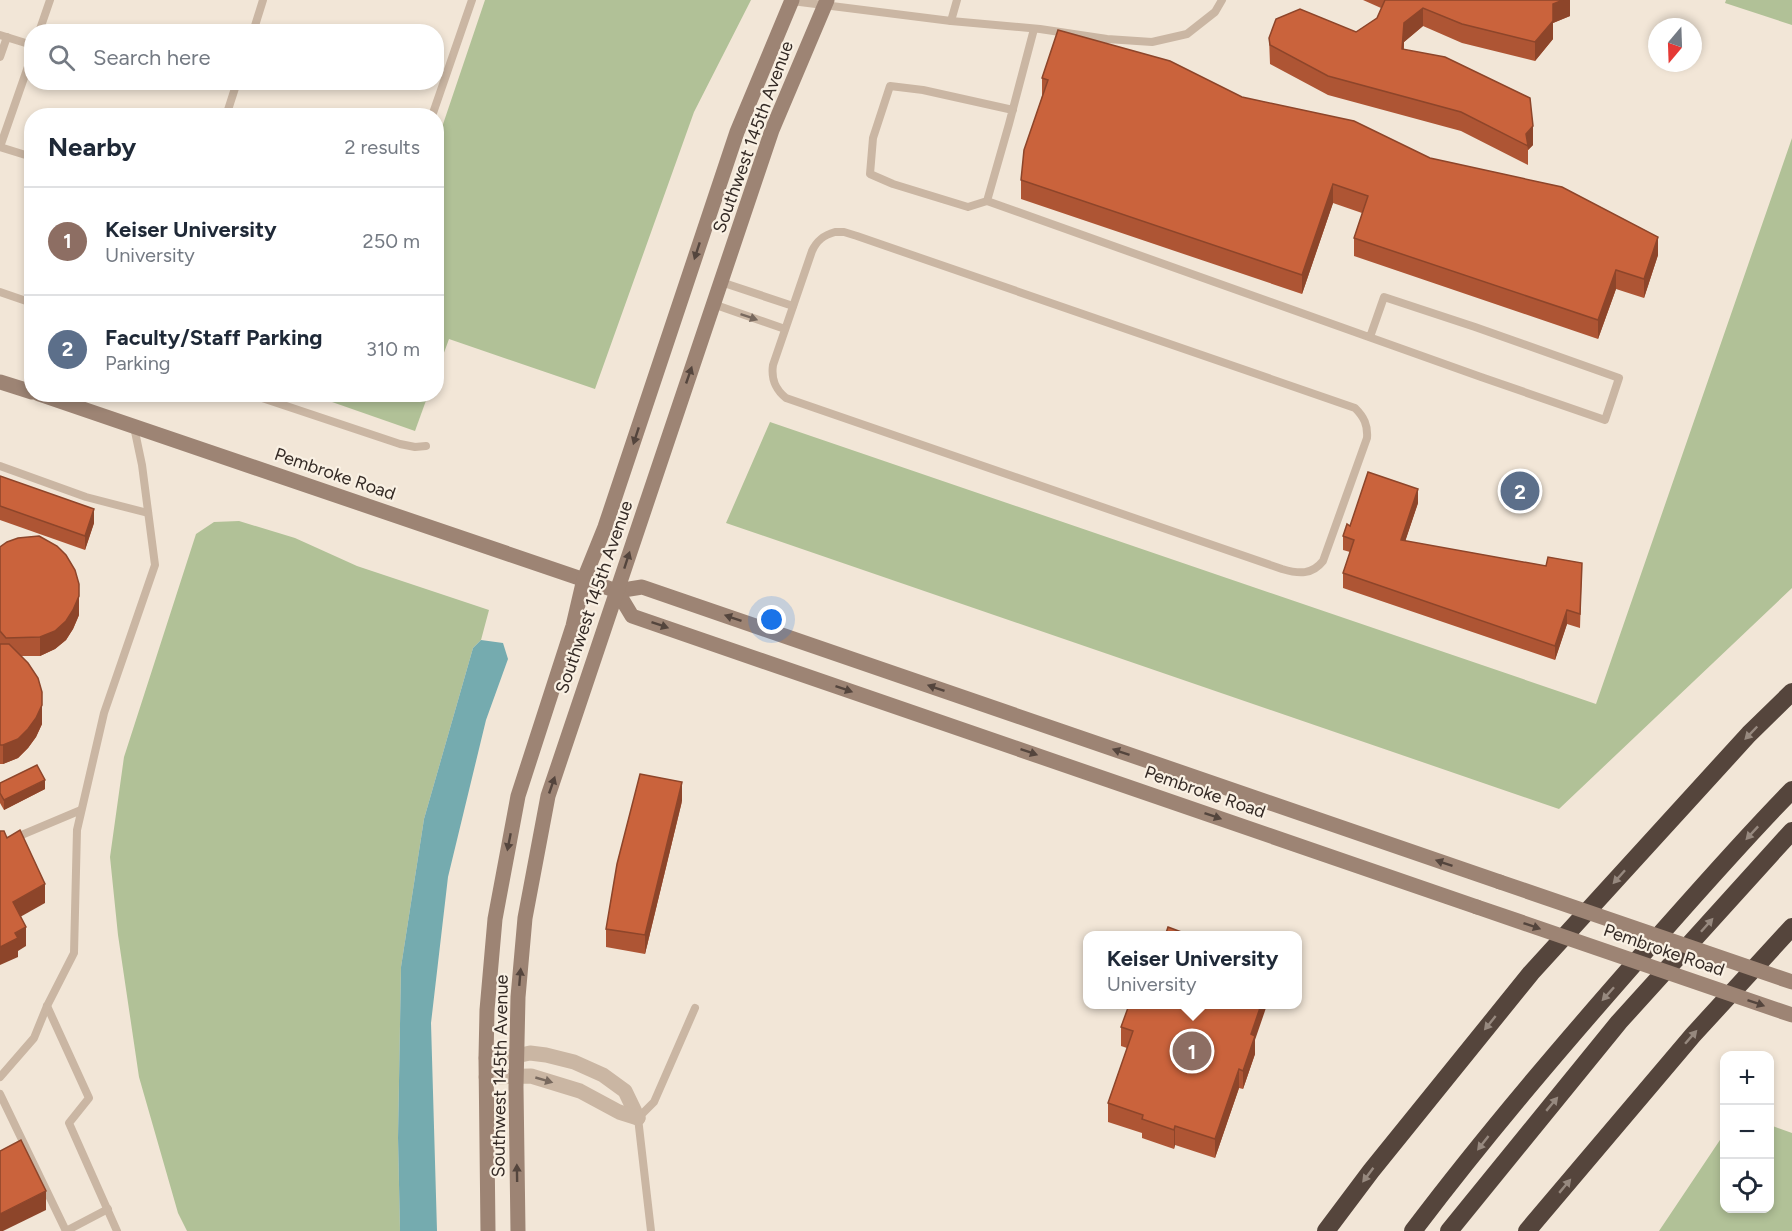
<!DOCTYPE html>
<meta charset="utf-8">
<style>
:root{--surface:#fff;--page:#f6f6f7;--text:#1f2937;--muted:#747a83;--line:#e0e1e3;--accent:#1a5157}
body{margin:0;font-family:Figtree,sans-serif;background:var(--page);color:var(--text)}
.controls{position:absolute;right:18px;bottom:18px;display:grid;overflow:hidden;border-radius:12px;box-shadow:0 3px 9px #0003}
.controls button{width:54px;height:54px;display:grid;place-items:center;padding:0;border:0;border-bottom:2px solid var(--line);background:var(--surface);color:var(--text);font:30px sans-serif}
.compass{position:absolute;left:1648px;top:18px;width:54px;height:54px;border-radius:50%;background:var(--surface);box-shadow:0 3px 9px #0003;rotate:199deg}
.you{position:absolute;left:772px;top:620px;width:21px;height:21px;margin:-15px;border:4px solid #fff;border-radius:50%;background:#1a73e8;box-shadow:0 0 0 9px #1a73e833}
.badge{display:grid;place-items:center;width:39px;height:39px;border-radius:50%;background:var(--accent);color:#fff;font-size:20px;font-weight:700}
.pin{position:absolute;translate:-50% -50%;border:3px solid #fff;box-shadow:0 2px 6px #0006}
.popup{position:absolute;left:1083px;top:931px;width:219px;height:78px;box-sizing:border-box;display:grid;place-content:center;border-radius:12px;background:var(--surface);filter:drop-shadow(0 2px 4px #0005);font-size:20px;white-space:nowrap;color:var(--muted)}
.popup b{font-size:22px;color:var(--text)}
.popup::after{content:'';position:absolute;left:50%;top:100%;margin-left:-12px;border:12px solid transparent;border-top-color:var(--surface)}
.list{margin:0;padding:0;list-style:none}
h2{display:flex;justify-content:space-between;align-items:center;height:78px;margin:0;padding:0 24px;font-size:26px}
h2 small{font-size:20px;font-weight:400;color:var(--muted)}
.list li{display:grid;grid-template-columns:39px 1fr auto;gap:18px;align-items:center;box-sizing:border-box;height:108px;padding:0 24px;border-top:2px solid var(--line)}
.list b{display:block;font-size:22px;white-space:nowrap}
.list p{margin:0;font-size:20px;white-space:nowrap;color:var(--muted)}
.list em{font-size:20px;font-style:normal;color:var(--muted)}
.icon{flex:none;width:33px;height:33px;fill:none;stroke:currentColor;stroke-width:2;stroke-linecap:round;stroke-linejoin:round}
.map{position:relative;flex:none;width:1792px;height:1231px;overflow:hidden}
.search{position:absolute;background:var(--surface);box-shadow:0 3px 9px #0003;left:24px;top:24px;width:420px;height:66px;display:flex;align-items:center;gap:15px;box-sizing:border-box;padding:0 21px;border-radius:24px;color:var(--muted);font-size:22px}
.panel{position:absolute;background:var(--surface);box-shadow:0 3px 9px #0003;left:24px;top:108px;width:420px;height:294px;border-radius:24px}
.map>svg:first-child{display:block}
.green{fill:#b1c197}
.water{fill:#75abaf}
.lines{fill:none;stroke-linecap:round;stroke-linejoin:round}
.lane{stroke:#cab6a3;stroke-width:8}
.street{stroke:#cab6a3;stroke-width:15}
.secondary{stroke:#9d8474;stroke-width:15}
.highway{stroke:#55453c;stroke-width:18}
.secondary-bridge{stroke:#9d8474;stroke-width:15}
.wall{fill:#ae5534}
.shaded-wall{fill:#8d452a}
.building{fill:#ca633c;stroke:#8d452a;stroke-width:1.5}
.oneway{fill:#54453d}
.oneway2{fill:#78695e}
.oneway3{fill:#97897f}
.labels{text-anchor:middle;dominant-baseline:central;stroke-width:4.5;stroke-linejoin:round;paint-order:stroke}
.street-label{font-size:18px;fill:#342a25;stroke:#f9f0e3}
</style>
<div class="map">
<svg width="1792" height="1231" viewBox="0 0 1792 1231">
<rect width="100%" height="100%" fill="#f2e6d7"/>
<g class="green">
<polygon points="485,0 751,0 694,112 595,389 449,339 437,372 437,142"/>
<polygon points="1726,0 1792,0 1792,25 1725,3"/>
<polygon points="1792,138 1792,588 1559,809 726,523 770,422 1596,704"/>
<polygon points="312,395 428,394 428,395 415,431"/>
<polygon points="239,521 295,538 357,566 489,610 481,640 473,648 424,819 401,967 398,1138 400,1231 187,1231 178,1213 139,1077 118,935 110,857 124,757 196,534 214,522"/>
<polygon points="1770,1125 1792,1133 1792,1231 1659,1231 1724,1134 1724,1208 1770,1208"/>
</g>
<polygon class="water" points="481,640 503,643 508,659 486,720 448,877 431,1023 437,1231 400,1231 398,1138 401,967 424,819 473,648"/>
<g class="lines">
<g class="lane">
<polyline points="792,1 951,21 1040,29 1107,39 1152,42 1187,34 1215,12 1222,0"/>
<polyline points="951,21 957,0"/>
<polyline points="39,32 50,0"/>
<polyline points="253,32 263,0"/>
<polyline points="0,35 32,45"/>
<polyline points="0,57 7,37"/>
<polyline points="1013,110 923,90 890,86 873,138 870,174 893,184 968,207 987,201 1009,124 1034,29"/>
<polyline points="226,116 237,82"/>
<polyline points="432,116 472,0"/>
<polyline points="0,147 32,55"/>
<polyline points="0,147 32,157"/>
<polyline points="987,201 1481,377 1605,420 1619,378 1475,327 1384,297 1370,337"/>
<path d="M 835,232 L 844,232 L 857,236 L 1355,408 C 1364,417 1368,425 1367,438 L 1323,561 C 1312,575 1299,574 1282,569 L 786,398 C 775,389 771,379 773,365 L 812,251 C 817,240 824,235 835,232 Z"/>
<polyline points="721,282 793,306"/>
<polyline points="0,292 32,303"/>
<polyline points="713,304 785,329"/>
<polyline points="250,394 400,444 415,447 426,446"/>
<polyline points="0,466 86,497 148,513"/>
<polyline points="0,844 81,810"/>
<polyline points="47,1006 89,1098 69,1123 117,1231"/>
<polyline points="0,1077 34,1038 47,1006 74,953 77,830 104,713 155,565 142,465 134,427"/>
<polyline points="0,1094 66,1231"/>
<polyline points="66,1231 108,1209"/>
<polyline points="651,1231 638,1118 654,1102 695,1008"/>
</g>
<g class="street">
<polyline points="486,1058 516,1056 530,1053 546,1055 574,1062 603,1075 625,1091 638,1118"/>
<polyline points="486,1077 531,1076 580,1091 619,1112 638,1118"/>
</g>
<g class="secondary">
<polyline points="0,382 32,392"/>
<polyline points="39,394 617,591 642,587 1500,882"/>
<polyline points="617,591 632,616 1477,907"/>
<polyline points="488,1231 486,1058 487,1010 495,919 518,796 573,626 584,579 605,527 737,132 792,0"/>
<polyline points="518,1231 516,1087 518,997 525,918 548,796 772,130 827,0"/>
</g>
<g class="highway">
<polyline points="1326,1231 1371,1171 1531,973 1749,734 1792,692"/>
<path d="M 1413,1231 C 1487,1133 1567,1040 1648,948 C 1695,895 1742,841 1792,790"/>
<polyline points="1449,1231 1619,1022 1792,831"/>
<polyline points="1527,1231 1693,1035 1792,927"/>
</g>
<g class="secondary-bridge">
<polyline points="1500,882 1792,982"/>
<polyline points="1477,907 1792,1015"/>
</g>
</g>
<g class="wall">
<polygon points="1363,0 1570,0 1570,16 1553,23 1553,39 1535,61 1462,43 1423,26 1404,42 1404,49 1533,145 1528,150 1528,165 1461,131 1328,95 1270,64 1269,38 1356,32 1377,18 1381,8"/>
<polygon points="1042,78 1242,97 1430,158 1658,255 1644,298 1616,289 1598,339 1354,256 1354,238 1362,213 1333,203 1302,294 1021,199 1021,180 1042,96"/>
<polygon points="0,476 94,523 85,550 0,520"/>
<polygon points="1418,503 1405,541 1546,566 1582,563 1580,628 1567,624 1555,660 1343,588 1343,573 1350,552 1343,550 1343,536 1350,526"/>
<polygon points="0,547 79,615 73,629 66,640 55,649 40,656 21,656 42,724 36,737 28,748 18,758 3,764 0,764"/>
<polygon points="0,783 45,789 4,810 0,803"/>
<polygon points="682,801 645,954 606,947 606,929"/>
<polygon points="1121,1027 1255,1040 1255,1054 1243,1089 1239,1088 1215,1158 1175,1145 1174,1149 1142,1138 1142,1133 1108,1122 1108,1103 1127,1048 1121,1046"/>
</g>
<g class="shaded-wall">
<polygon points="1563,0 1570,0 1570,16 1553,23 1553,39 1535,61 1535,42 1553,4"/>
<polygon points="1423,8 1423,26 1404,42 1402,67 1402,49 1404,23"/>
<polygon points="1533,126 1533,145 1528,150 1526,134"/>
<polygon points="1333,184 1333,203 1302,294 1302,275"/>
<polygon points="1658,237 1658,255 1644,298 1644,279"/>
<polygon points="1616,270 1616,289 1598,339 1598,320"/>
<polygon points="1418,489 1418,503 1401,554 1401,540"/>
<polygon points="94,509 94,523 85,550 85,536"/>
<polygon points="79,584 79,615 73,629 66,640 55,649 40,656 40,637"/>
<polygon points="1567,610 1567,624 1555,660 1555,646"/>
<polygon points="42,692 42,724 36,737 28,748 18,758 3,764 3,745"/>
<polygon points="45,780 45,789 4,810 4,800"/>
<polygon points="682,782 682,801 645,954 645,935"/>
<polygon points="45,884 45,903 13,921 13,902"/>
<polygon points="26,927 26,946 18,951 18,957 0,965 0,947 15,933"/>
<polygon points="1261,1005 1267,1005 1255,1040 1255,1054 1243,1089 1243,1071 1251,1034"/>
<polygon points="1239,1069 1239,1088 1215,1158 1215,1139"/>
<polygon points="1175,1126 1175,1145 1174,1149 1174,1130"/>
<polygon points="46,1191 46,1210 3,1231 0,1231 0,1214"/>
</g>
<g class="building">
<polygon points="1385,0 1563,0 1553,4 1553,21 1535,42 1462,24 1423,8 1404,23 1402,49 1445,57 1530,98 1533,126 1526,134 1528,146 1461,112 1328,76 1270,45 1269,38 1276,19 1300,9 1356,32 1377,18"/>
<polygon points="1058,30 1170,61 1242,97 1354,121 1430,158 1562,187 1658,237 1644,279 1616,270 1598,320 1354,238 1368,196 1333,184 1302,275 1021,180 1024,150 1048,80 1042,78"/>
<polygon points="1368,472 1418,489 1401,540 1546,566 1548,557 1582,563 1580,614 1567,610 1555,646 1343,573 1354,540 1343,536 1347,524 1350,526"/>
<polygon points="0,476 94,509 85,536 0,506"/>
<polygon points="39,536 57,546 66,555 75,570 79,584 79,596 73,610 66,621 55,631 40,637 6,638 0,631 0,547 7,542 18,538"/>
<polygon points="0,644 9,644 28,663 38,678 42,692 42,705 36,718 28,729 18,739 3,745 0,745"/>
<polygon points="37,765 45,780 4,800 0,793 0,783"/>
<polygon points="640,774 682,782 645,935 606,929 617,864"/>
<polygon points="20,830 45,884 13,902 26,927 15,933 18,938 0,947 0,831 4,831 7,838"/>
<polygon points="1168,927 1192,936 1165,936"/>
<polygon points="1129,1005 1261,1005 1251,1034 1255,1036 1243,1071 1239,1069 1215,1139 1175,1126 1174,1130 1142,1119 1143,1115 1108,1103 1133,1031 1121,1027"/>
<polygon points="21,1140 46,1191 0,1214 0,1151"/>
</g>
<defs><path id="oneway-solid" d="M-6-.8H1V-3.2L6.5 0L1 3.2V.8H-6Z" transform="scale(1.5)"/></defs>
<g class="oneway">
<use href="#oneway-solid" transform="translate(697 251) rotate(108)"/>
<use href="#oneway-solid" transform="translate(689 375) rotate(-71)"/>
<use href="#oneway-solid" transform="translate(636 436) rotate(108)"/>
<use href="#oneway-solid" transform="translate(627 560) rotate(-72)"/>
<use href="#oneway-solid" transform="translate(733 618) rotate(-161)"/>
<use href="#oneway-solid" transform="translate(660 625) rotate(19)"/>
<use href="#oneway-solid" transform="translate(936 688) rotate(-161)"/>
<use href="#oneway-solid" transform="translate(844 689) rotate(19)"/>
<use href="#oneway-solid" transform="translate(1029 752) rotate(19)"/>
<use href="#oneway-solid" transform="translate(1121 752) rotate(-161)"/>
<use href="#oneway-solid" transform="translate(552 785) rotate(-71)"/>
<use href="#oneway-solid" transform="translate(1213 816) rotate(19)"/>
<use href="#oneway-solid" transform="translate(509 842) rotate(101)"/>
<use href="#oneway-solid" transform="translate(1444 863) rotate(-161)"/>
<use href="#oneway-solid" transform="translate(1532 926) rotate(19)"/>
<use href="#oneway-solid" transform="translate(520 977) rotate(-85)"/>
<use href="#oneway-solid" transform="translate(1756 1003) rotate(19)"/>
<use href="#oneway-solid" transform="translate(517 1173) rotate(-91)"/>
</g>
<g class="oneway2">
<use href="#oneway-solid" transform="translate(749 317) rotate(19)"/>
<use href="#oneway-solid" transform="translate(544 1080) rotate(16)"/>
</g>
<g class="oneway3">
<use href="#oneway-solid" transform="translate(1751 733) rotate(134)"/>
<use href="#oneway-solid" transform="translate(1752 833) rotate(133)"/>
<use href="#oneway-solid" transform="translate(1619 877) rotate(132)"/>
<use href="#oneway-solid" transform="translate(1707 925) rotate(-48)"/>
<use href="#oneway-solid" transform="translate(1608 994) rotate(132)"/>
<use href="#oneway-solid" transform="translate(1490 1023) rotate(129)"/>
<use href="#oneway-solid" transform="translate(1691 1037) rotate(-49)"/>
<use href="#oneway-solid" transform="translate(1552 1104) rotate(-50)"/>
<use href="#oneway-solid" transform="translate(1483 1143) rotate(128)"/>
<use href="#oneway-solid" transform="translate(1368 1175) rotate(127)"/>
<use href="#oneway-solid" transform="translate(1565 1186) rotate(-50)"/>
</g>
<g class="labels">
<g class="street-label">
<text transform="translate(753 137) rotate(-70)">Southwest 145th Avenue</text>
<text transform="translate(335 474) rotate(19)">Pembroke Road</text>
<text transform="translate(594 597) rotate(-71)">Southwest 145th Avenue</text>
<text transform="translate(1205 792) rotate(19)">Pembroke Road</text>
<text transform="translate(1664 950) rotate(19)">Pembroke Road</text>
<text transform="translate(500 1076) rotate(-89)">Southwest 145th Avenue</text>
</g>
</g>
</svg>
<div class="controls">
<button>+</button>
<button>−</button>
<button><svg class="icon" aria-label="locate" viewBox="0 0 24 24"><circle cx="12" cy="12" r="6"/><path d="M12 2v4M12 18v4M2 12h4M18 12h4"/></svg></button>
</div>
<svg class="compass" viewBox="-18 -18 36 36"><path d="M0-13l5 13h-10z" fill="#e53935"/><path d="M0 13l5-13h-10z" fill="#747a83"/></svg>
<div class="you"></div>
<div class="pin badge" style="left:1192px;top:1051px;background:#8d6e63">1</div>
<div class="popup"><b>Keiser University</b>University</div>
<div class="pin badge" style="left:1520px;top:491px;background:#5c6f8a">2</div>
<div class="search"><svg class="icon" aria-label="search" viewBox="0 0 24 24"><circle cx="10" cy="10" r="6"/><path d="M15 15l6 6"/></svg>Search here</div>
<section class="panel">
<h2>Nearby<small>2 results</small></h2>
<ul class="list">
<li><span class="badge" style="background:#8d6e63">1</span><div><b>Keiser University</b><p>University</p></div><em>250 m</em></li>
<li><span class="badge" style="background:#5c6f8a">2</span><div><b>Faculty/Staff Parking</b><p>Parking</p></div><em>310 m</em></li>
</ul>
</section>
</div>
